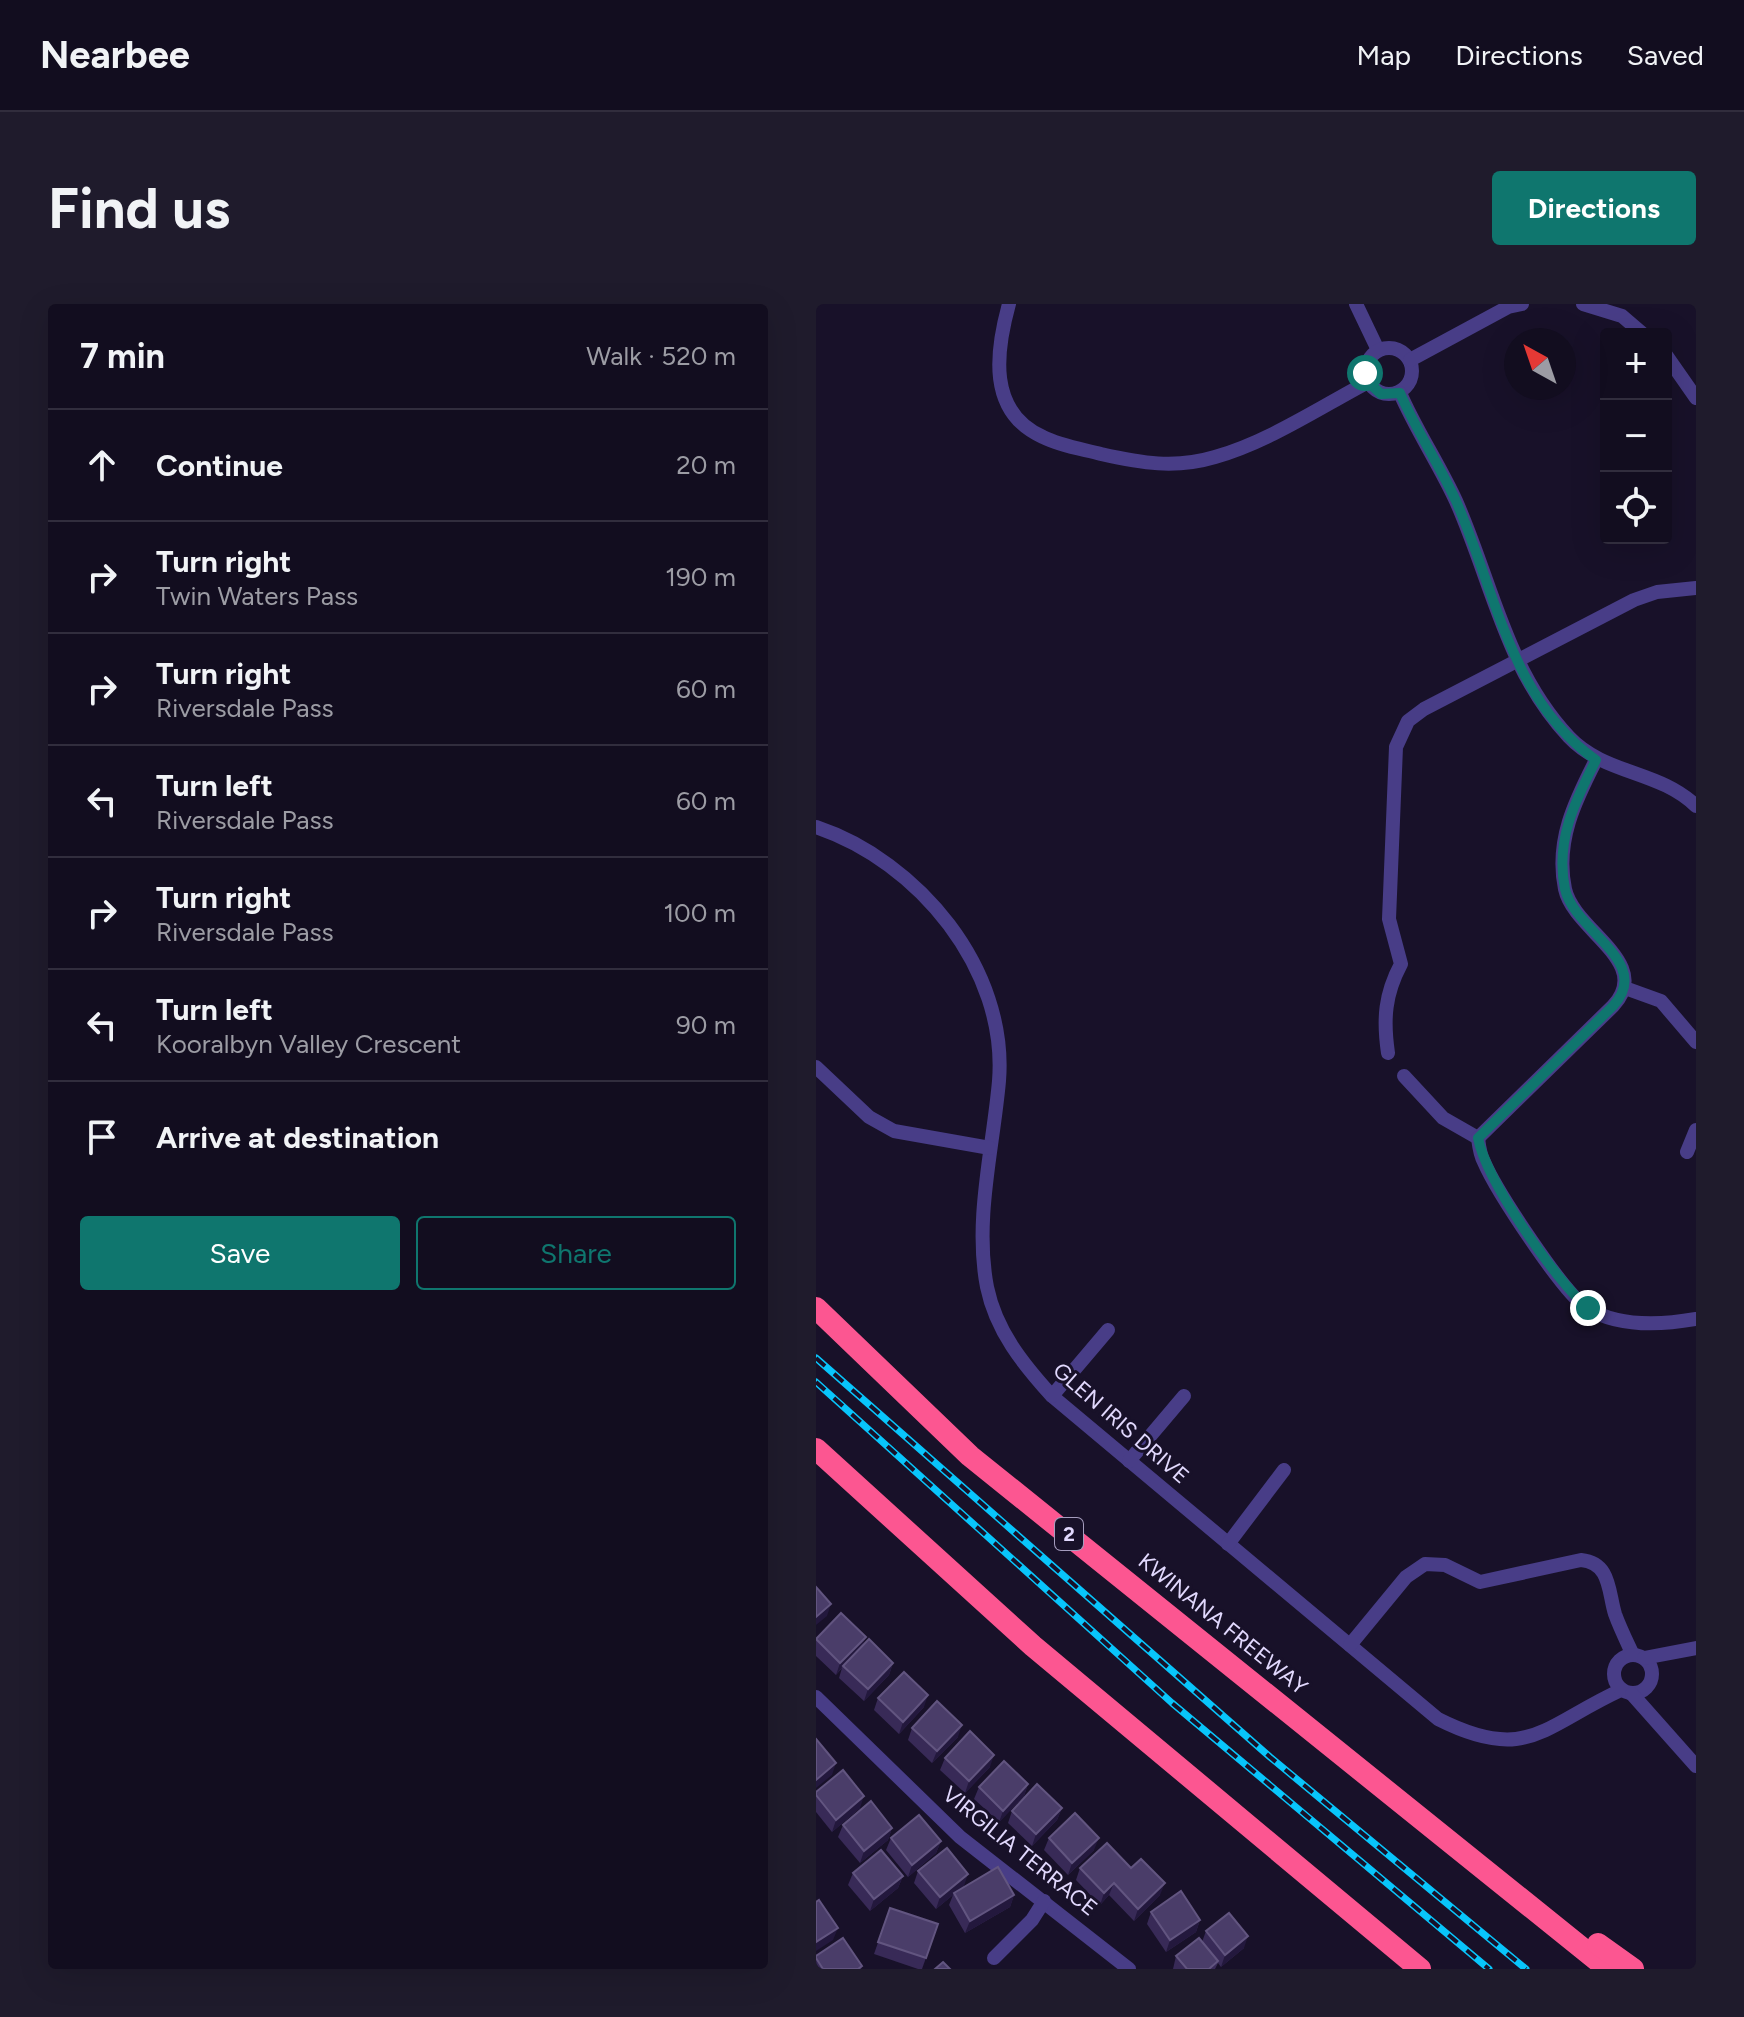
<!DOCTYPE html>
<meta charset="utf-8">
<style>
:root{--surface:#120d1f;--page:#1f1b2c;--text:#f1f3f6;--muted:#9c9ca4;--line:#312d3d;--accent:#0f766e}
body{margin:0;font-family:Figtree,sans-serif;background:var(--page);color:var(--text)}
.controls{position:absolute;right:24px;top:24px;display:grid;overflow:hidden;border-radius:8px;box-shadow:0 8px 32px #0002}
.controls button{width:72px;height:72px;display:grid;place-items:center;padding:0;border:0;border-bottom:2px solid var(--line);background:var(--surface);color:var(--text);font:40px sans-serif}
.compass{position:absolute;left:688px;top:24px;width:72px;height:72px;border-radius:50%;background:var(--surface);box-shadow:0 8px 32px #0002;rotate:320deg}
.stop{position:absolute;width:24px;height:24px;margin:-18px;border:6px solid #0f766e;border-radius:50%;background:#fff}
.stop.end{background:#0f766e;border-color:#fff;box-shadow:0 2px 8px #0008}
.list{margin:0;padding:0;list-style:none}
h2{display:flex;justify-content:space-between;align-items:center;height:104px;margin:0;padding:0 32px;font-size:34px}
h2 small{font-size:26px;font-weight:400;color:var(--muted)}
.list li{display:grid;grid-template-columns:52px 1fr auto;gap:24px;align-items:center;box-sizing:border-box;height:112px;padding:0 32px;border-top:2px solid var(--line)}
.list b{display:block;font-size:30px;white-space:nowrap}
.list p{margin:0;font-size:26px;white-space:nowrap;color:var(--muted)}
.list em{font-size:26px;font-style:normal;color:var(--muted)}
.actions{display:flex;gap:16px;padding:24px 32px}
.actions a{flex:1;padding:18px 0;border:2px solid var(--accent);border-radius:8px;text-align:center;font-size:28px;color:var(--accent)}
.actions .main{background:var(--accent);color:#fff}
.icon{flex:none;width:44px;height:44px;fill:none;stroke:currentColor;stroke-width:2;stroke-linecap:round;stroke-linejoin:round}
.map{position:relative;flex:none;width:880px;height:1665px;overflow:hidden;border-radius:8px}
header{display:flex;align-items:center;gap:48px;box-sizing:border-box;height:112px;padding:0 40px;background:var(--surface);border-bottom:2px solid var(--line)}
header strong{font-size:38px}
nav{display:flex;gap:44px;margin-inline-start:auto;font-size:28px}
.intro{display:flex;align-items:center;justify-content:space-between;box-sizing:border-box;height:192px;padding:0 48px}
h1{margin:0;font-size:56px}
.button{padding:20px 36px;border-radius:8px;background:var(--accent);color:#fff;font-size:28px;font-weight:700}
main{display:flex;gap:48px;padding:0 48px}
aside{flex:1;background:var(--surface);border-radius:8px;box-shadow:0 8px 32px #0002}
.map>svg:first-child{display:block}
.lines{fill:none;stroke-linecap:round;stroke-linejoin:round}
.minor{stroke:#483d87;stroke-width:14}
.highway{stroke:#fc5691;stroke-width:22}
.rail-casing{stroke:#08c5fb;stroke-width:7}
.rail{stroke:#181129;stroke-width:4;stroke-dasharray:12;stroke-linecap:butt}
.wall{fill:#382a57}
.shaded-wall{fill:#23183d}
.building{fill:#4a3d69;stroke:#625580;stroke-width:2}
.route{stroke:#0f766e;stroke-width:10}
.labels{text-anchor:middle;dominant-baseline:central;stroke-width:6;stroke-linejoin:round;paint-order:stroke}
.shield{fill:#181129;stroke:#a59dbe;stroke-width:2}
.shield-label{font-size:20px;font-weight:bold;fill:#e2d9fe}
.street-label{font-size:22px;fill:#e2d9fe;stroke:#181129}
</style>
<header>
<strong>Nearbee</strong>
<nav><a>Map</a><a>Directions</a><a>Saved</a></nav>
</header>
<div class="intro"><h1>Find us</h1><a class="button">Directions</a></div>
<main>
<aside>
<h2>7 min<small>Walk · 520 m</small></h2>
<ul class="list">
<li><svg class="icon" aria-label="ahead" viewBox="0 0 24 24"><path d="M12 20V5M6 11l6-6 6 6"/></svg><div><b>Continue</b></div><em>20 m</em></li>
<li><svg class="icon" aria-label="right" viewBox="0 0 24 24"><path d="M7 20v-9h11M14 6l5 5-5 5"/></svg><div><b>Turn right</b><p>Twin Waters Pass</p></div><em>190 m</em></li>
<li><svg class="icon" aria-label="right" viewBox="0 0 24 24"><path d="M7 20v-9h11M14 6l5 5-5 5"/></svg><div><b>Turn right</b><p>Riversdale Pass</p></div><em>60 m</em></li>
<li><svg class="icon" aria-label="left" viewBox="0 0 24 24"><path d="M17 20v-9H6M10 6l-5 5 5 5"/></svg><div><b>Turn left</b><p>Riversdale Pass</p></div><em>60 m</em></li>
<li><svg class="icon" aria-label="right" viewBox="0 0 24 24"><path d="M7 20v-9h11M14 6l5 5-5 5"/></svg><div><b>Turn right</b><p>Riversdale Pass</p></div><em>100 m</em></li>
<li><svg class="icon" aria-label="left" viewBox="0 0 24 24"><path d="M17 20v-9H6M10 6l-5 5 5 5"/></svg><div><b>Turn left</b><p>Kooralbyn Valley Crescent</p></div><em>90 m</em></li>
<li><svg class="icon" aria-label="arrive" viewBox="0 0 24 24"><path d="M6 21V4h12l-3 4 3 4H6"/></svg><div><b>Arrive at destination</b></div></li>
</ul>
<div class="actions"><a class="main">Save</a><a>Share</a></div>
</aside>
<div class="map">
<svg width="880" height="1665" viewBox="0 0 880 1665">
<rect width="100%" height="100%" fill="#181129"/>
<g class="lines">
<g class="minor">
<path d="M 193,0 C 180,47 171,108 227,133 C 245,142 266,145 285,150 C 325,159 359,165 399,153 C 452,138 503,104 552,78"/>
<polyline points="540,0 562,46"/>
<polyline points="767,0 806,12 827,30"/>
<circle cx="573" cy="67" r="23"/>
<polyline points="850,51 880,94"/>
<polyline points="594,56 692,3 706,0"/>
<path d="M 584,89 C 600,126 623,160 640,197 C 676,278 690,366 753,433 C 789,471 843,466 880,502"/>
<path d="M 0,523 C 102,557 192,665 183,777 C 177,845 158,916 171,983 C 180,1027 207,1060 236,1092 L 622,1415 C 711,1460 727,1422 805,1386"/>
<polyline points="809,684 845,697 880,738"/>
<path d="M 572,749 C 567,715 569,690 585,660 L 573,615 L 580,443 L 592,417 L 608,405 L 818,296 L 841,288 L 880,284"/>
<polyline points="0,763 53,813 78,827 174,844"/>
<polyline points="588,772 627,814 662,834"/>
<path d="M 662,834 L 797,702 C 838,658 758,627 749,585 C 739,537 759,497 780,456"/>
<path d="M 662,834 C 663,842 664,851 668,858 C 680,886 747,989 771,1004 C 802,1023 846,1021 880,1015"/>
<polyline points="871,848 880,826"/>
<polyline points="236,1092 292,1026"/>
<polyline points="313,1157 368,1092"/>
<polyline points="412,1240 468,1166"/>
<path d="M 534,1341 L 590,1273 L 609,1260 L 629,1261 L 664,1278 L 765,1256 C 795,1259 792,1287 799,1310 C 804,1324 811,1338 817,1351"/>
<circle cx="817" cy="1370" r="19"/>
<polyline points="828,1354 880,1344"/>
<polyline points="816,1390 880,1462"/>
<polyline points="0,1393 144,1533 313,1665"/>
<polyline points="178,1654 216,1616 228,1597"/>
</g>
<g class="highway">
<polyline points="0,1004 154,1152 792,1665"/>
<polyline points="0,1145 217,1342 604,1665"/>
<polyline points="782,1640 817,1665"/>
</g>
<g class="rail-casing">
<g id="rail">
<polyline points="0,1054 454,1453 710,1665"/>
<polyline points="0,1078 356,1399 673,1665"/>
</g>
</g>
<use href="#rail" class="rail"/>
</g>
<g class="wall">
<polygon points="0,1335 46,1342 77,1359 73,1371 48,1397 23,1374 26,1364 20,1371 0,1352"/>
<polygon points="62,1394 108,1403 83,1430 58,1406"/>
<polygon points="96,1424 142,1433 116,1459 92,1436"/>
<polygon points="129,1454 174,1463 149,1489 124,1466"/>
<polygon points="212,1480 208,1492 183,1518 158,1495 163,1483"/>
<polygon points="0,1488 44,1504 16,1528 0,1508"/>
<polygon points="246,1504 241,1516 216,1542 192,1519 196,1507"/>
<polygon points="27,1521 76,1524 72,1536 44,1559 22,1533"/>
<polygon points="75,1534 125,1537 120,1549 92,1573 70,1546"/>
<polygon points="233,1534 278,1546 252,1571 228,1546"/>
<polygon points="264,1564 315,1564 344,1591 318,1617 293,1591 284,1601 260,1576"/>
<polygon points="102,1567 148,1582 145,1584 198,1591 194,1603 149,1629 133,1601 137,1591 120,1605 98,1579"/>
<polygon points="37,1569 87,1572 82,1584 54,1607 32,1581"/>
<polygon points="74,1604 122,1620 106,1665 102,1665 58,1650"/>
<polygon points="335,1608 384,1616 380,1628 350,1648 331,1620"/>
<polygon points="390,1627 428,1644 405,1663 402,1659 399,1665 357,1665 360,1652 386,1638"/>
<polygon points="0,1652 46,1662 45,1665 0,1665"/>
</g>
<g class="shaded-wall">
<polygon points="15,1300 11,1312 0,1321 0,1313"/>
<polygon points="50,1333 45,1345 27,1362 20,1371 24,1359"/>
<polygon points="77,1359 73,1371 48,1397 52,1385"/>
<polygon points="112,1391 108,1403 83,1430 87,1418"/>
<polygon points="146,1421 142,1433 116,1459 121,1447"/>
<polygon points="178,1451 174,1463 149,1489 153,1477"/>
<polygon points="20,1459 16,1471 0,1484 0,1476"/>
<polygon points="212,1480 208,1492 183,1518 187,1507"/>
<polygon points="48,1492 44,1504 16,1528 20,1516"/>
<polygon points="246,1504 241,1516 216,1542 220,1530"/>
<polygon points="76,1524 72,1536 44,1559 48,1547"/>
<polygon points="283,1534 278,1546 252,1571 256,1559"/>
<polygon points="125,1537 120,1549 92,1573 96,1561"/>
<polygon points="152,1570 148,1582 138,1590 138,1589 137,1591 120,1605 124,1593"/>
<polygon points="87,1572 82,1584 54,1607 58,1595"/>
<polygon points="298,1579 293,1591 284,1601 288,1589"/>
<polygon points="349,1579 344,1591 318,1617 322,1605"/>
<polygon points="198,1591 194,1603 149,1629 154,1617"/>
<polygon points="384,1616 380,1628 350,1648 354,1636"/>
<polygon points="22,1624 17,1636 0,1647 0,1638"/>
<polygon points="432,1632 428,1644 405,1663 409,1651"/>
</g>
<g class="building">
<polygon points="0,1283 15,1300 0,1313"/>
<polygon points="25,1309 50,1333 24,1359 0,1335"/>
<polygon points="53,1335 77,1359 52,1385 27,1362"/>
<polygon points="88,1368 112,1391 87,1418 62,1394"/>
<polygon points="121,1397 146,1421 121,1447 96,1424"/>
<polygon points="154,1427 178,1451 153,1477 129,1454"/>
<polygon points="0,1435 20,1459 0,1476"/>
<polygon points="188,1457 212,1480 187,1507 163,1483"/>
<polygon points="27,1466 48,1492 20,1516 0,1491 0,1488"/>
<polygon points="221,1480 246,1504 220,1530 196,1507"/>
<polygon points="55,1497 76,1524 48,1547 27,1521"/>
<polygon points="259,1509 283,1534 256,1559 233,1534"/>
<polygon points="103,1511 125,1537 96,1561 75,1534"/>
<polygon points="291,1539 315,1564 325,1555 349,1579 322,1605 298,1579 288,1589 264,1564"/>
<polygon points="131,1544 152,1570 124,1593 102,1567"/>
<polygon points="65,1546 87,1572 58,1595 37,1569"/>
<polygon points="182,1563 198,1591 154,1617 138,1589"/>
<polygon points="365,1587 384,1616 354,1636 335,1608"/>
<polygon points="3,1596 22,1624 0,1638 0,1598"/>
<polygon points="74,1604 122,1620 110,1654 62,1638"/>
<polygon points="413,1609 432,1632 409,1651 390,1627"/>
<polygon points="27,1634 46,1662 42,1665 7,1665 0,1654 0,1652"/>
<polygon points="383,1634 402,1657 393,1665 371,1665 360,1652"/>
<polygon points="127,1658 134,1665 119,1665"/>
</g>
<g class="lines">
<path class="route" d="M 549,69 L 552,78 L 565,90 L 584,89 C 600,126 623,160 640,197 C 680,287 694,395 780,456 C 759,497 739,537 749,585 C 758,627 838,658 797,702 L 662,834 C 670,876 739,976 772,1004"/>
</g>
<g class="labels">
<rect class="shield" x="239" y="1214" width="28" height="32" rx="6"/>
<g class="shield-label">
<text x="253" y="1230">2</text>
</g>
<g class="street-label">
<text transform="translate(305 1119) rotate(41)">GLEN IRIS DRIVE</text>
<text transform="translate(407 1320) rotate(39)">KWINANA FREEWAY</text>
<text transform="translate(204 1547) rotate(39)">VIRGILIA TERRACE</text>
</g>
</g>
</svg>
<div class="controls">
<button>+</button>
<button>−</button>
<button><svg class="icon" aria-label="locate" viewBox="0 0 24 24"><circle cx="12" cy="12" r="6"/><path d="M12 2v4M12 18v4M2 12h4M18 12h4"/></svg></button>
</div>
<svg class="compass" viewBox="-18 -18 36 36"><path d="M0-13l5 13h-10z" fill="#e53935"/><path d="M0 13l5-13h-10z" fill="#9c9ca4"/></svg>
<div class="stop" style="left:549px;top:69px"></div>
<div class="stop end" style="left:772px;top:1004px"></div>
</div>
</main>
